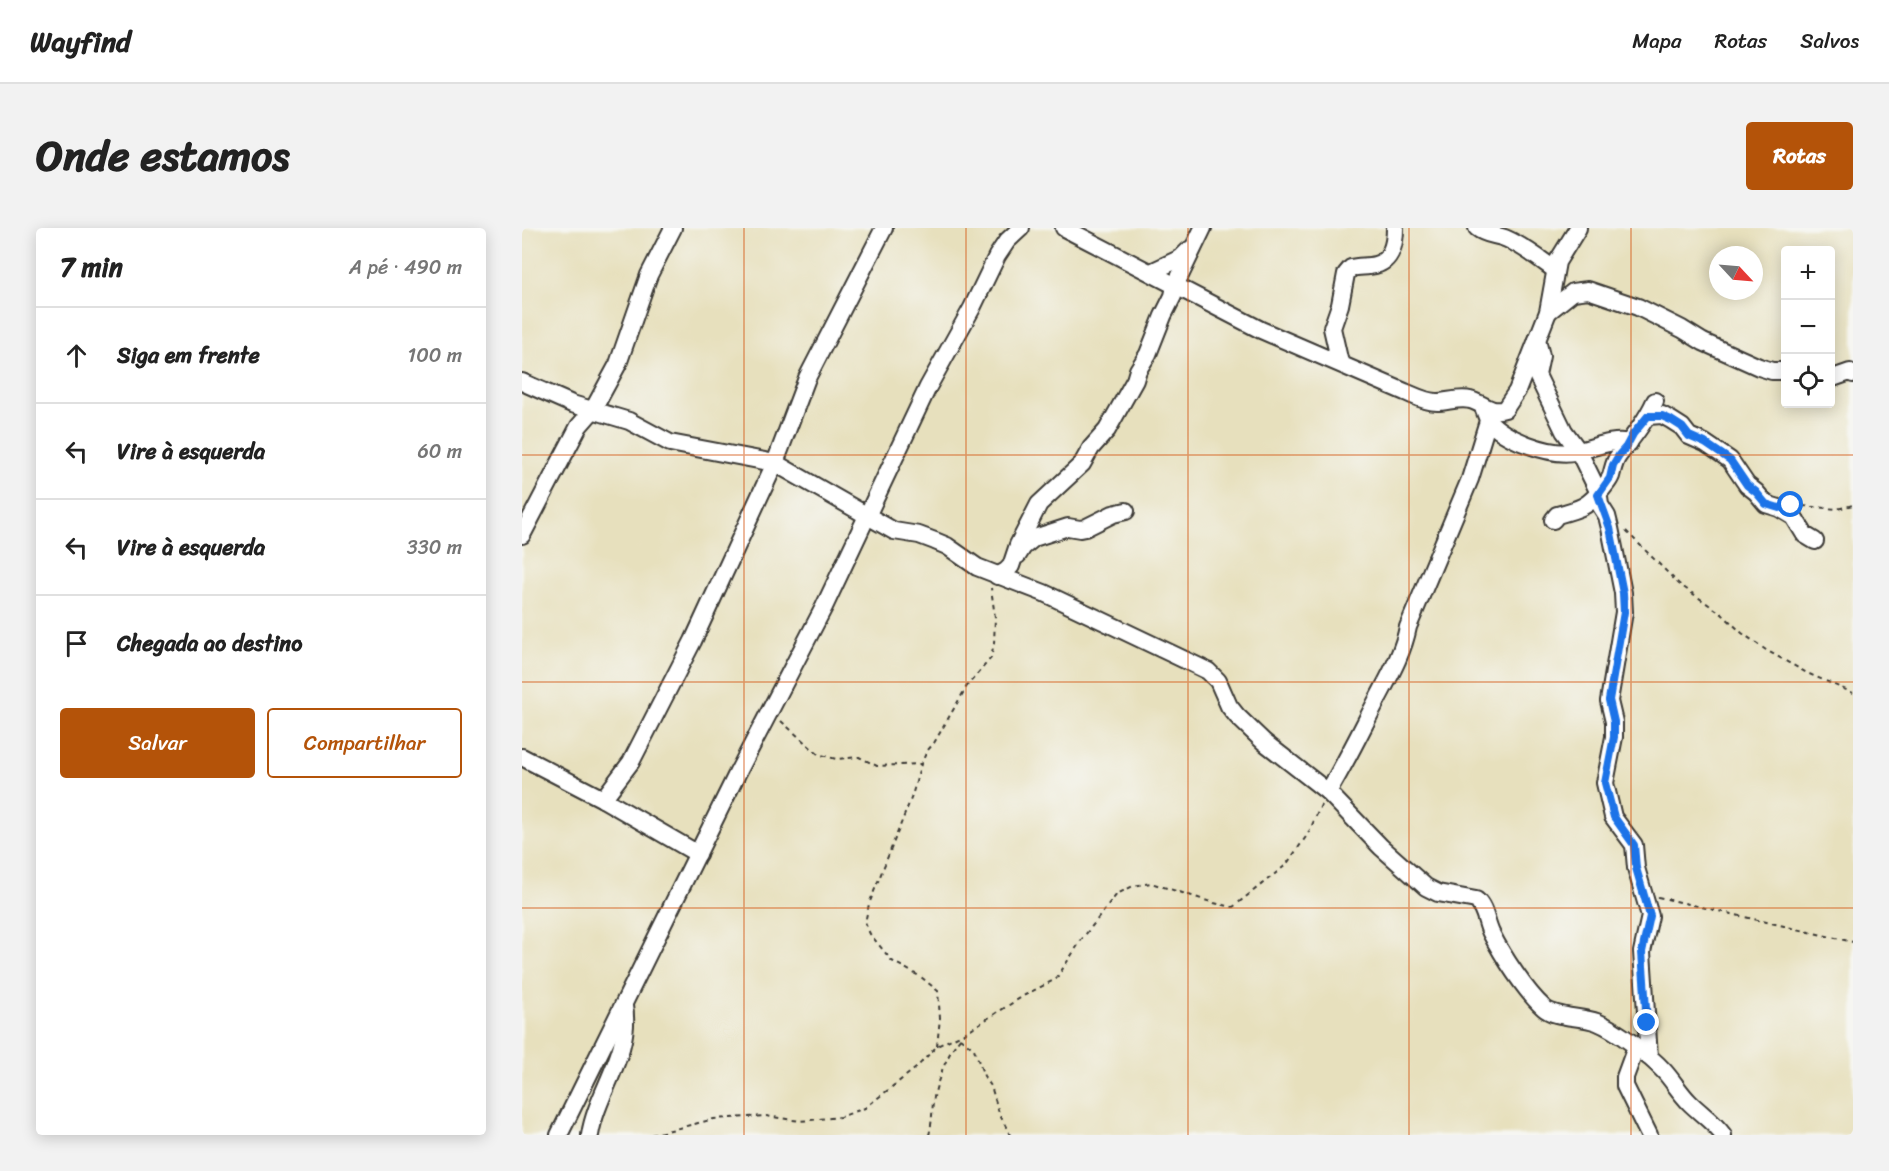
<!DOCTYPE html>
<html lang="pt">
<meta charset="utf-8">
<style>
:root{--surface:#fff;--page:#f2f2f2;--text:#222;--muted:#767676;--line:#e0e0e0;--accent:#b45309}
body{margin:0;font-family:Sriracha,sans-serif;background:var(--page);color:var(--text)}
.controls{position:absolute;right:18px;top:18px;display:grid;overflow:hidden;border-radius:6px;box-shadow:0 3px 15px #0003}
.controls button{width:54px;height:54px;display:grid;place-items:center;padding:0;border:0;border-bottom:2px solid var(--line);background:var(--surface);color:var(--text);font:30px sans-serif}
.compass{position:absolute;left:1187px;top:18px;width:54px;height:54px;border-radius:50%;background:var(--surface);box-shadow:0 3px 15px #0003;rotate:116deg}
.stop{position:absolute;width:18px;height:18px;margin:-14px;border:4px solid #1a73e8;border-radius:50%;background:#fff}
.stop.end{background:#1a73e8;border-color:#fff;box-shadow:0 2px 6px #0008}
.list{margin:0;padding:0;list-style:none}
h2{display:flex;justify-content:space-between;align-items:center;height:78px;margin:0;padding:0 24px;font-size:26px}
h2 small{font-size:20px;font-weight:400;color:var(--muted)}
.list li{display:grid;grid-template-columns:39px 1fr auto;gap:18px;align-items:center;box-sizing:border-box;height:96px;padding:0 24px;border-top:2px solid var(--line)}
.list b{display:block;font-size:22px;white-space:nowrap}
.list em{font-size:20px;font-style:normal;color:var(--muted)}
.actions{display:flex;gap:12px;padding:18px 24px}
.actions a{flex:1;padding:14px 0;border:2px solid var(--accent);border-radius:6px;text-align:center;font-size:21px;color:var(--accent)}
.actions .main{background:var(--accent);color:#fff}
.icon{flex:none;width:33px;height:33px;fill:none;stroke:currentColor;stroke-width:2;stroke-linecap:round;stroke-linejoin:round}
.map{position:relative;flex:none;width:1331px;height:907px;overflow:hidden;border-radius:6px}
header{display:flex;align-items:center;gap:36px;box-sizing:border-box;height:84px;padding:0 30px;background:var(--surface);border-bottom:2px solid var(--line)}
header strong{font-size:28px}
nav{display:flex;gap:33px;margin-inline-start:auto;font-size:21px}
.intro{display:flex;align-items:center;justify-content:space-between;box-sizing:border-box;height:144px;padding:0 36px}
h1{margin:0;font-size:42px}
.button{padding:15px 27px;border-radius:6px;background:var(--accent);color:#fff;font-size:21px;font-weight:700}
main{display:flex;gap:36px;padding:0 36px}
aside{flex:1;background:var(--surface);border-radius:6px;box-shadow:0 3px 15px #0003}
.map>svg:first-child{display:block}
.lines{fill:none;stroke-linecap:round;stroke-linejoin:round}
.minor-casing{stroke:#3a3934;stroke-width:20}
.path{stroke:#3a3934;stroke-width:2;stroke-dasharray:4.5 4.5;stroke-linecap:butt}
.minor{stroke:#fff;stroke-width:16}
.route{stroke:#1a73e8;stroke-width:8}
.grid{fill:none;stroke:#d4530e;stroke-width:1.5;stroke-opacity:0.55}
</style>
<header>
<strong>Wayfind</strong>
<nav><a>Mapa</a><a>Rotas</a><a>Salvos</a></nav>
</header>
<div class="intro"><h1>Onde estamos</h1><a class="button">Rotas</a></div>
<main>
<aside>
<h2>7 min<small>A pé · 490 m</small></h2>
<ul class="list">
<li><svg class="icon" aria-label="ahead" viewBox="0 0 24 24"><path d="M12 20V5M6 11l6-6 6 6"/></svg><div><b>Siga em frente</b></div><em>100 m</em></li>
<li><svg class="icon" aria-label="left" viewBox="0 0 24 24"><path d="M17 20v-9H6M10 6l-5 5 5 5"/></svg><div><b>Vire à esquerda</b></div><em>60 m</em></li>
<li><svg class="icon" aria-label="left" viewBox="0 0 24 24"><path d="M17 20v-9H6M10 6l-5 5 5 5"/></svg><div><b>Vire à esquerda</b></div><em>330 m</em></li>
<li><svg class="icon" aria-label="arrive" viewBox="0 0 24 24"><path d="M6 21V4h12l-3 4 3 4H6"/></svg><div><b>Chegada ao destino</b></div></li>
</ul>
<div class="actions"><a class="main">Salvar</a><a>Compartilhar</a></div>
</aside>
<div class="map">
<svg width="1331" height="907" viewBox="0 0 1331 907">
<rect width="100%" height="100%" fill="#f6f6f2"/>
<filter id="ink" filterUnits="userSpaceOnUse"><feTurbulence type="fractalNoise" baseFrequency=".0167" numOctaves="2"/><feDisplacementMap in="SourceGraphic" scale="12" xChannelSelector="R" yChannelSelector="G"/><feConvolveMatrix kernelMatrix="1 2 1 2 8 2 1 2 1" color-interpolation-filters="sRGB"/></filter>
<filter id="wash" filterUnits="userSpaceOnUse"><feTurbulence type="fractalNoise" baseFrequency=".008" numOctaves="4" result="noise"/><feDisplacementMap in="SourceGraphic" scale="24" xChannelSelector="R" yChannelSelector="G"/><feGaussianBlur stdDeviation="1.35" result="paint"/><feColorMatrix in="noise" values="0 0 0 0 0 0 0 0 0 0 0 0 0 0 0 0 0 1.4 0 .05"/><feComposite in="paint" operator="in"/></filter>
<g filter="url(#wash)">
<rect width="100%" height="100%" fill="#e7e0bd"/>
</g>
<g filter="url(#ink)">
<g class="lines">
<g class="minor-casing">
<g id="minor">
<path d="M 542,0 L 739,102 L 883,164 C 893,168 903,174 915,174 C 925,174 938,169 948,172 C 961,175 968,186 983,181 L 995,163 L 1026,84 L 1035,34 L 1056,0"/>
<path d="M 955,0 C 965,8 974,6 985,11 C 1003,19 1018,31 1033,42"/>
<polyline points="629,44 659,30 667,22"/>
<polyline points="1026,84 1051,64 1066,62 1116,79 1160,101 1181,114 1237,139 1250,143 1264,143"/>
<polyline points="1015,112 1019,128 1015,147 1042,203 1056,222 1076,263 1078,277 1085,288 1088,300 1101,365 1102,384 1087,473 1092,494 1092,509 1083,555 1091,589 1112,617 1114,640 1128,688 1120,724 1127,829"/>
<path d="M 818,135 L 810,100 L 818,77 L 824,46 L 829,40 C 837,38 845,39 853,37 C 870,33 873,14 873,0"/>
<polyline points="1308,151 1328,144 1331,146"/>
<path d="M 0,154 L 50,176 L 107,193 L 148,215 L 253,235 L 372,303 L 397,307 L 413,313 L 425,318 L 455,339 L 522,365 L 686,443 L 696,453 L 707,478 L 715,488 L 742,514 L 806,564 L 859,619 L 904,659 L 916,665 L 954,672 C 963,679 964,695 969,705 C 980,727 1004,764 1022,780 C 1033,790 1059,788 1075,794 C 1095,802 1127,827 1142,843 C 1151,853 1158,865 1168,875 C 1179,886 1192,894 1201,907"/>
<polyline points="1126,188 1140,187 1149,192 1160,199 1167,208 1183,215 1208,232 1225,257 1234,264 1244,276 1257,280 1272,289 1283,307 1293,313"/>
<path d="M 966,192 C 982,211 1027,228 1052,224 C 1068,221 1092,210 1107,215"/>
<path d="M 1031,292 L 1035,287 C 1058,281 1066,279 1081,260 C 1084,256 1087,253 1089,248 C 1091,241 1092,233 1097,227 C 1110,210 1124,193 1133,173"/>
<polyline points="0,307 57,198 71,182 96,136 127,47 151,0"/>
<polyline points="496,327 501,319 512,310 546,299 558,301 563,300 591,286 604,283"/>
<polyline points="475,348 484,343 489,338 496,317 517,276 560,236 569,220 585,202 613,152 616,142 626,126 641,88 651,68 653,58 681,0"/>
<polyline points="0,529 81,571 176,626"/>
<path d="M 806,564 C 824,534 839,503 855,472 C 867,449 881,425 886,399 L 948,251 L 965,196 L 966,192 L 961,179"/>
<polyline points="81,571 109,534 171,413 253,235 285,150 362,0"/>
<polyline points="1114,819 1103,849 1103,858 1127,907"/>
<polyline points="37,907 215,546 302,379 406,159 450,80 475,28 485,13 499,0"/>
<path d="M 68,907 C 75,863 110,825 102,778"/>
</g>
</g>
<g class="path">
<polyline points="1281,278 1315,281 1331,277"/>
<polyline points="1104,303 1157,356 1200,386 1220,405 1244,422 1285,445 1331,465"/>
<polyline points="259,493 296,526 314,531 337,529 355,538 399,536"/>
<polyline points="1136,669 1331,714"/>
<polyline points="438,810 452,821 462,848 469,858 477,885 488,907"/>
<polyline points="415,818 418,790 416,763 399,749 370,733 348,706 343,695 347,676 390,568 399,536 405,523 412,515 445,458 469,430 472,416 473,389 469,360"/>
<polyline points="129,907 192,891 244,888 278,893 318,889 343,880 394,840 415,818 444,804 503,767 534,751 560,711 595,666 611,658 629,655 692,675 711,679 764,637 786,606 799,577"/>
<path d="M 407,907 C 410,896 410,885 411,874 C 415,852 426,822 442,806"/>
</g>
<use href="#minor" class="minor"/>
</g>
</g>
<g class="lines" filter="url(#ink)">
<polyline class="route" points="1125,795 1120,724 1128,688 1114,640 1112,617 1092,589 1083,555 1092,509 1092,494 1087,472 1102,384 1101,365 1088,300 1076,267 1088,250 1091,237 1097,227 1104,219 1111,206 1126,188 1140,188 1149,192 1160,199 1167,208 1183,215 1208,232 1225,257 1234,264 1244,276 1257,280 1269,277"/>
</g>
<path class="grid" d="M 222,0 L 222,907M 444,0 L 444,907M 666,0 L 666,907M 887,0 L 887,907M 1109,0 L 1109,907M 0,227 L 1331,227M 0,454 L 1331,454M 0,680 L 1331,680"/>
</svg>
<div class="controls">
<button>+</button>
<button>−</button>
<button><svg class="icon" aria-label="locate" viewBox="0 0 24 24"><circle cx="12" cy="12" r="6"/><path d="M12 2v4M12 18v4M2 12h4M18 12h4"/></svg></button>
</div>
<svg class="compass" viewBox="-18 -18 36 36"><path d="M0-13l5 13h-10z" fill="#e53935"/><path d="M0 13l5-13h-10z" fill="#767676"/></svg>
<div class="stop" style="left:1269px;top:277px"></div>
<div class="stop end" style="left:1125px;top:795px"></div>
</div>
</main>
